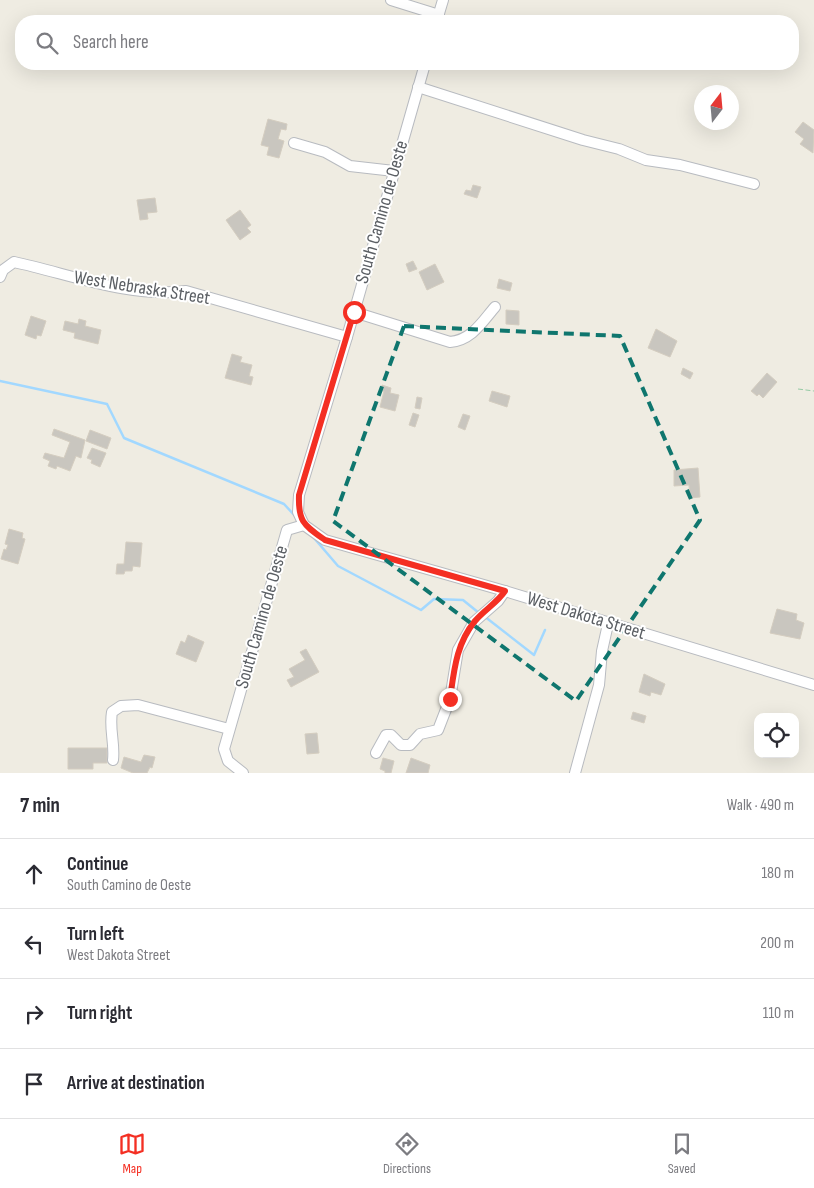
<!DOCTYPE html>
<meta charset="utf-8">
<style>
:root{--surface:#fff;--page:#f7f7f7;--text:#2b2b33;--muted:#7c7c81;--line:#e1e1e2;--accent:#f42f23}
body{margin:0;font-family:"Sofia Sans Condensed",sans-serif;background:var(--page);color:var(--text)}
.controls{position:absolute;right:15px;bottom:15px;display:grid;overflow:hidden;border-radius:10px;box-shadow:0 5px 20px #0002}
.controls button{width:45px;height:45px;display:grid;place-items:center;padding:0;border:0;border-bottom:1px solid var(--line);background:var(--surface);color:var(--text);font:25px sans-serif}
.compass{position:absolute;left:694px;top:85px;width:45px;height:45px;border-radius:50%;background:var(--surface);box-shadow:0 5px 20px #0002;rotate:16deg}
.stop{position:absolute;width:15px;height:15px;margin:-11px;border:4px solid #f42f23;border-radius:50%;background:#fff}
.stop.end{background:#f42f23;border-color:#fff;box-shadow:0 1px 5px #0008}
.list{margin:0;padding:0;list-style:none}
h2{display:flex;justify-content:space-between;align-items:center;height:65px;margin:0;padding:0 20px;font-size:21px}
h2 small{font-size:16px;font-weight:400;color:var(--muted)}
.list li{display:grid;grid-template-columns:32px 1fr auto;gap:15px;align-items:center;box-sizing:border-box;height:70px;padding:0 20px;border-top:1px solid var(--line)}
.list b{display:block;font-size:19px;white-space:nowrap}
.list p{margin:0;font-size:16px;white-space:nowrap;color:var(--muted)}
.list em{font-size:16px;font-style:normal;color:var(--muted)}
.icon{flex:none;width:28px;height:28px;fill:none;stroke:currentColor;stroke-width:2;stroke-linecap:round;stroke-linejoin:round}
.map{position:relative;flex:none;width:814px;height:773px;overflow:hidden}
.search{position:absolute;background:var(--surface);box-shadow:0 5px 20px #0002;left:15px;right:15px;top:15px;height:55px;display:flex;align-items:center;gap:12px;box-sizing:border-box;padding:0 18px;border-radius:20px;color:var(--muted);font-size:19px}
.sheet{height:345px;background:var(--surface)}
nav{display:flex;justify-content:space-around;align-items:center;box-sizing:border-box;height:70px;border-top:1px solid var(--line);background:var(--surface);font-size:14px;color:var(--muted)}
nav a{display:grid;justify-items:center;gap:2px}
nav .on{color:var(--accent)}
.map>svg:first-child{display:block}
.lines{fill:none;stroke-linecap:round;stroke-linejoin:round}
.stream{stroke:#a2d8ff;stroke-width:2.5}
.building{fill:#c9c6bf;stroke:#d4cdc0}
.minor-casing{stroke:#b8bbc0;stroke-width:12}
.path{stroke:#95caa4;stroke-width:1;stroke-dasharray:5 2.5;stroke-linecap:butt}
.minor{stroke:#fff;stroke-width:10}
.route{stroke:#f42f23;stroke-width:6}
.marked{fill:none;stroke:#0f766e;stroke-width:4;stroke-dasharray:10 6;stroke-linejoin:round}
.labels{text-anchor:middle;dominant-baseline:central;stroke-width:4;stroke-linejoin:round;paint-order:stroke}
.street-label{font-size:19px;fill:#5b5f64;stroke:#fff}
</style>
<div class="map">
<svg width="814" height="773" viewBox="0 0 814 773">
<rect width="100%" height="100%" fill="#efece2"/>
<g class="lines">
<g class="stream">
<polyline points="0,381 107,404 124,438 284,504 296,517"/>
<polyline points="314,538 338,566 421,610 434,599 463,600 479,613"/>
<polyline points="484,616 534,655 545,630"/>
</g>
</g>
<g class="building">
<polygon points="268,119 287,124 286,130 281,129 278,139 284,141 279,158 267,155 269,147 261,145"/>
<polygon points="803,122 814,130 813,153 800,144 804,139 795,132"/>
<polygon points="473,185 481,187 477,198 464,194 466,190 471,191"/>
<polygon points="155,198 157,212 147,213 148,219 140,220 137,200"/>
<polygon points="240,210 251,225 247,228 251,232 240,240 226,220"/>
<polygon points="413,261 417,269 409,272 406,264"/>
<polygon points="435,264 444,282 427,290 419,272"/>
<polygon points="499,279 512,283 510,291 497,288"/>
<polygon points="506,310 519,311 519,325 506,324"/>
<polygon points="31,316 46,321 41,336 37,335 36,339 25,335"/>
<polygon points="79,319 86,321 85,326 101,330 98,344 74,338 75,333 63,330 65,321 78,324"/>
<polygon points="656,329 677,341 670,357 648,348"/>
<polygon points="232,354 242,357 240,362 252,365 249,376 253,377 251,385 225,378"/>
<polygon points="683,368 693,373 690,379 681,374"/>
<polygon points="767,373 777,382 763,398 759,394 757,396 751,391"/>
<polygon points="382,385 391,388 390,393 399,395 395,411 380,407 384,391 381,391"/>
<polygon points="492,391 510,396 507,407 489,401"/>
<polygon points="417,397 422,398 420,409 415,408"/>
<polygon points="413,413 419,415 415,427 409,425"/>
<polygon points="463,414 470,416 465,430 458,427"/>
<polygon points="54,429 85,440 81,458 76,456 70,471 57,466 56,469 48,466 50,461 43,458 45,453 64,458 70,442 52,435"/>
<polygon points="90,430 111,438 107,449 86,441"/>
<polygon points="92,448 106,453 100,467 91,463 92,460 87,458"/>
<polygon points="698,468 700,497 690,498 689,485 674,486 674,470"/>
<polygon points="9,529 23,533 22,538 25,539 18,564 1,559 4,549 6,550 8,545 5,544"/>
<polygon points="126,542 142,543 140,567 133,566 132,571 125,571 124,574 116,574 117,564 124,564"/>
<polygon points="777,609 797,614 796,620 804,623 800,639 770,633"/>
<polygon points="188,635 204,642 196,662 176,654 181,641 185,643"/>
<polygon points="306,649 319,672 291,687 287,680 294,677 289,669 305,660 300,652"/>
<polygon points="644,674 665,684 661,695 651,692 650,696 639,692"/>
<polygon points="633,712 646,716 644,723 631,719"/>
<polygon points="317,733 319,753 307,754 305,734"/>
<polygon points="68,748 107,748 107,763 93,763 93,769 68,769"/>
<polygon points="144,755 155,757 152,768 150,767 147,773 133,773 121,768 124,757 141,762"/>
<polygon points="383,758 394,761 391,773 385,773 385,771 380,769"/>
<polygon points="411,758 430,765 428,773 406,773"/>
</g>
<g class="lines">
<g class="minor-casing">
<g id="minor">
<polyline points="391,0 439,15"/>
<polyline points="437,20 443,0"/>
<polyline points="418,87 583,140 619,149 646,160 680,165 754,184"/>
<polyline points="294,143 325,152 350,166 394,171"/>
<path d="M 0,277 L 3,270 L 14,262 C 70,274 128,298 186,291 L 347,337"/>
<path d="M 354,312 L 450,342 C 472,340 482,322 495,307"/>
<polyline points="304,525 325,540 505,591 814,685"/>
<polyline points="304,525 298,512 299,495 347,337 425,64"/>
<polyline points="376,753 386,735 391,735 401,745 410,745 420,734 438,730 450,699 458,650 474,622 498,601 505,591"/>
<path d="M 113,760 C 115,743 109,729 112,712 L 121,706 L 138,705 L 229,729"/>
<polyline points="243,773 228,761 224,749 287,530 304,525"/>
<polyline points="575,773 599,685 602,651 608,624"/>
</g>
</g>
<polyline class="path" points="798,389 814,391"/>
<use href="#minor" class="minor"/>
</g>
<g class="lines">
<path class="route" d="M 354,312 L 299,495 C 298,522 304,525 325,540 L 505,591 C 497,603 484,610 475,621 C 456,644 454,671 450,699"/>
</g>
<path class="marked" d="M 404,326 L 620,336 L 700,520 L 576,701 L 333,521 Z"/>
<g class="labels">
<g class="street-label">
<text transform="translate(382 212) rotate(-74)">South Camino de Oeste</text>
<text transform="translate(142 288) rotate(9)">West Nebraska Street</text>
<text transform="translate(586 616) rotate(17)">West Dakota Street</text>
<text transform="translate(262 617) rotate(-74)">South Camino de Oeste</text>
</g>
</g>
</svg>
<div class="controls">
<button><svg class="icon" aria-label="locate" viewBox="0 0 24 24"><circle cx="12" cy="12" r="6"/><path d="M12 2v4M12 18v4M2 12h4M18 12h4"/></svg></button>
</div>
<svg class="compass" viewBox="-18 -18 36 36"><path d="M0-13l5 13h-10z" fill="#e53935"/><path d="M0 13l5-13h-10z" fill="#7c7c81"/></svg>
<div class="stop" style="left:354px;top:312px"></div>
<div class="stop end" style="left:450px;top:699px"></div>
<div class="search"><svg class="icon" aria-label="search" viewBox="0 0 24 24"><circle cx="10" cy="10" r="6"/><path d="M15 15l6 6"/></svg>Search here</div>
</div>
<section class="sheet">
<h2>7 min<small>Walk · 490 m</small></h2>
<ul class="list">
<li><svg class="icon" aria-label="ahead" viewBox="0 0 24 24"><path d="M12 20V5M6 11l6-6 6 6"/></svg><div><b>Continue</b><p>South Camino de Oeste</p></div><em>180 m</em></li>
<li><svg class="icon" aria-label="left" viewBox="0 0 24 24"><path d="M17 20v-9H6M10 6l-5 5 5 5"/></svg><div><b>Turn left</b><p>West Dakota Street</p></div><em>200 m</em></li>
<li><svg class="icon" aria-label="right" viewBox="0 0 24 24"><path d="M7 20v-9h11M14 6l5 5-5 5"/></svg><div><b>Turn right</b></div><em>110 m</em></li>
<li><svg class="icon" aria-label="arrive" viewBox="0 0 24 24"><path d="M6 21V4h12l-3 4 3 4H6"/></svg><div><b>Arrive at destination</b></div></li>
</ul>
</section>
<nav>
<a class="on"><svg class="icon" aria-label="map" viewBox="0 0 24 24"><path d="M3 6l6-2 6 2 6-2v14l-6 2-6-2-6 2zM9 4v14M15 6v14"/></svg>Map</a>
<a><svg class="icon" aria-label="directions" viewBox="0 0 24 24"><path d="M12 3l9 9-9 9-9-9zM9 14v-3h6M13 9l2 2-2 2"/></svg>Directions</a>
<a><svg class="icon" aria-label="saved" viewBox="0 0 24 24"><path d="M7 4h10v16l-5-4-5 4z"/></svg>Saved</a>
</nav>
